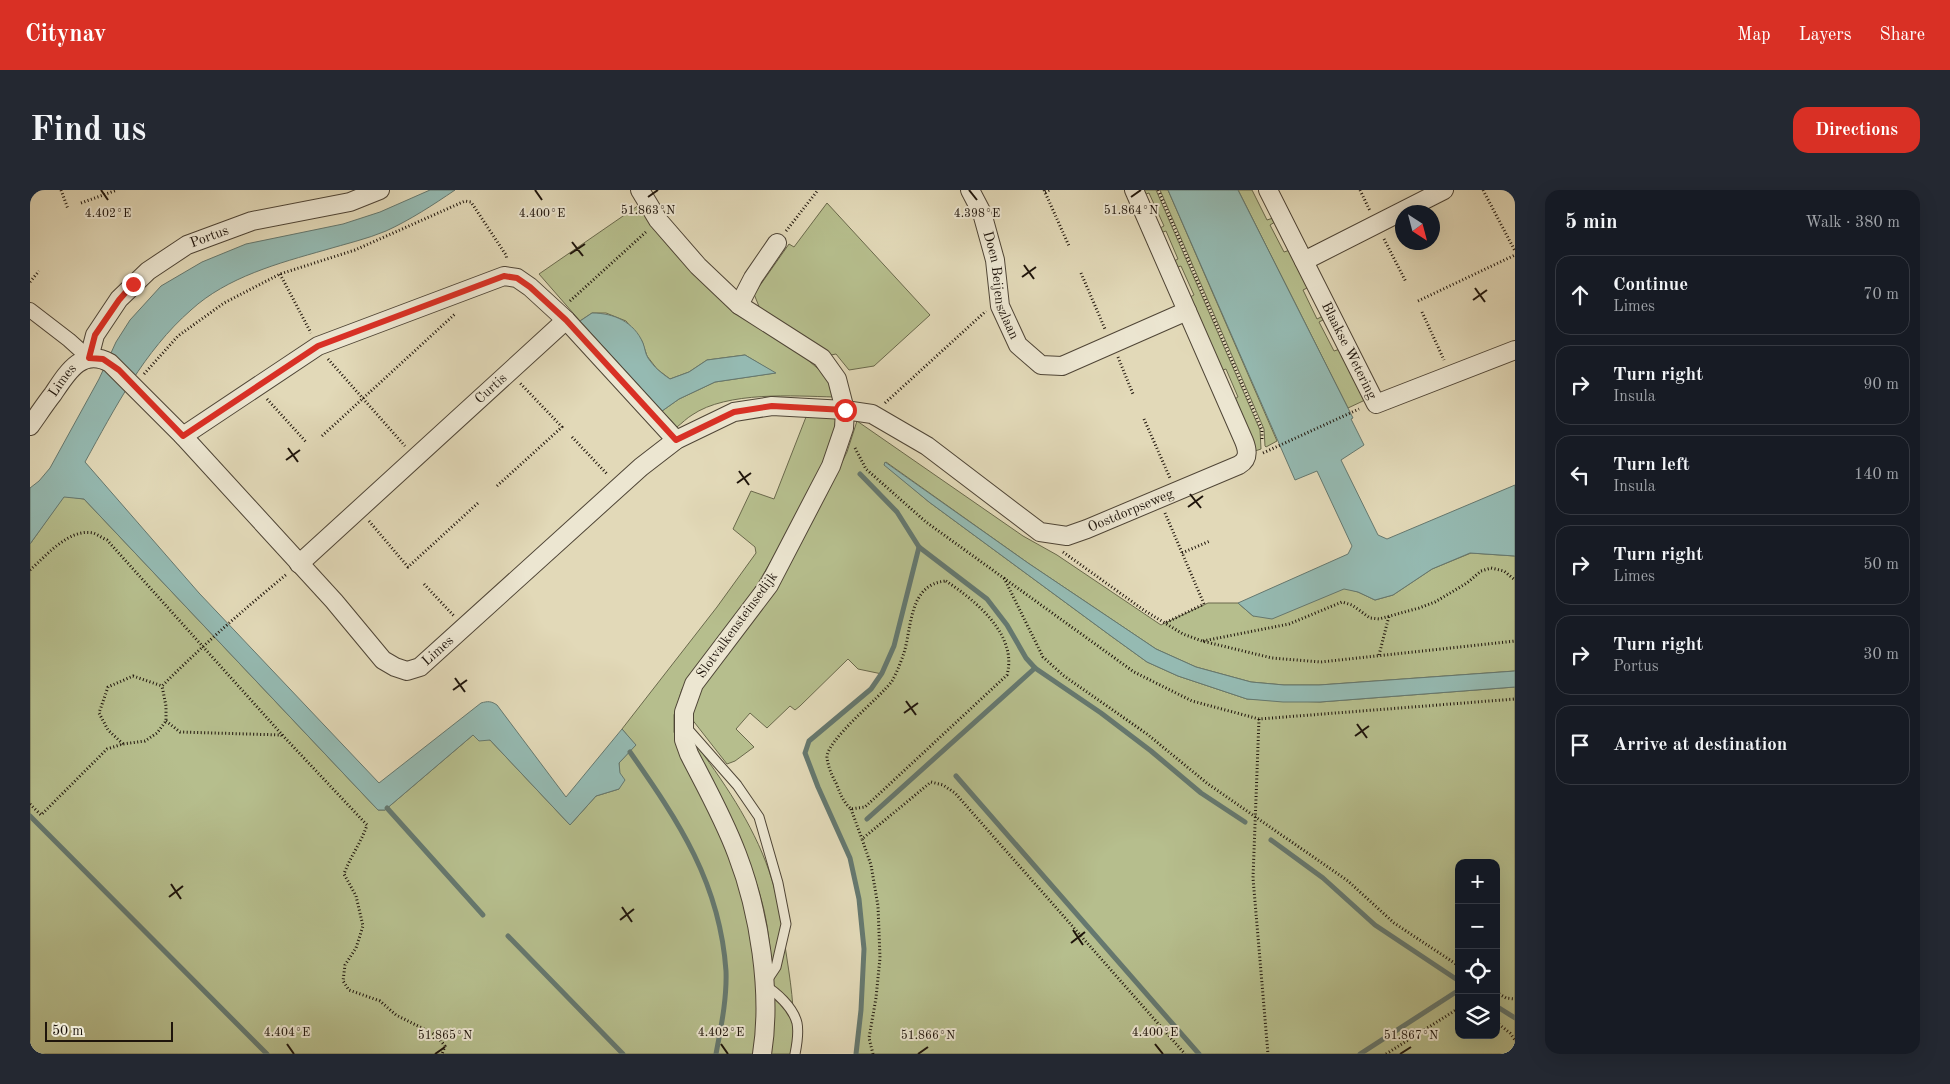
<!DOCTYPE html>
<meta charset="utf-8">
<style>
:root{--surface:#171b24;--page:#242831;--text:#f1f3f6;--muted:#9ea1a6;--line:#363941;--accent:#d93025}
body{margin:0;font-family:"Old Standard TT",serif;background:var(--page);color:var(--text)}
.controls{position:absolute;right:15px;bottom:15px;display:grid;overflow:hidden;border-radius:10px;box-shadow:0 5px 20px #0002}
.controls button{width:45px;height:45px;display:grid;place-items:center;padding:0;border:0;border-bottom:1px solid var(--line);background:var(--surface);color:var(--text);font:25px sans-serif}
.compass{position:absolute;left:1365px;top:15px;width:45px;height:45px;border-radius:50%;background:var(--surface);box-shadow:0 5px 20px #0002;rotate:144deg}
.scale{position:absolute;left:15px;bottom:12px;width:128px;box-sizing:border-box;padding-left:5px;border:2px solid #1e140b;border-top:0;font-size:14px;line-height:18px;white-space:nowrap;color:#1e140b;-webkit-text-stroke:4px #ece6d1;paint-order:stroke}
.stop{position:absolute;width:15px;height:15px;margin:-11px;border:4px solid #d93025;border-radius:50%;background:#fff}
.stop.end{background:#d93025;border-color:#fff;box-shadow:0 1px 5px #0008}
.list{margin:0;padding:0;list-style:none}
h2{display:flex;justify-content:space-between;align-items:center;height:65px;margin:0;padding:0 20px;font-size:21px}
h2 small{font-size:16px;font-weight:400;color:var(--muted)}
.list li{display:grid;grid-template-columns:32px 1fr auto;gap:15px;align-items:center;box-sizing:border-box;height:80px;margin:0 10px 10px;padding:0 10px;border:1px solid var(--line);border-radius:15px}
.list b{display:block;font-size:19px;white-space:nowrap}
.list p{margin:0;font-size:16px;white-space:nowrap;color:var(--muted)}
.list em{font-size:16px;font-style:normal;color:var(--muted)}
.icon{flex:none;width:28px;height:28px;fill:none;stroke:currentColor;stroke-width:2;stroke-linecap:round;stroke-linejoin:round}
.map{position:relative;flex:none;width:1485px;height:864px;overflow:hidden;border-radius:15px}
header{display:flex;align-items:center;gap:30px;box-sizing:border-box;height:70px;padding:0 25px;background:var(--accent);color:#fff}
header strong{font-size:24px}
nav{display:flex;gap:28px;margin-inline-start:auto;font-size:18px}
.intro{display:flex;align-items:center;justify-content:space-between;box-sizing:border-box;height:120px;padding:0 30px}
h1{margin:0;font-size:35px}
.button{padding:12px 22px;border-radius:15px;background:var(--accent);color:#fff;font-size:18px;font-weight:700}
main{display:flex;gap:30px;padding:0 30px}
aside{flex:1;background:var(--surface);border-radius:15px;box-shadow:0 5px 20px #0002}
.map>svg:first-child{display:block}
.green{fill:#b6be8d;stroke:#6a694c;fill-rule:evenodd}
.water{fill:#95bab2;stroke:#65786f}
.lines{fill:none;stroke-linecap:round;stroke-linejoin:round}
.stream{stroke:#65786f;stroke-width:5}
.service-casing{stroke:#4f4536;stroke-width:11}
.pedestrian-casing{stroke:#4f4536;stroke-width:16}
.minor-casing{stroke:#4f4536;stroke-width:20}
.path{stroke:#1e140b;stroke-width:3;stroke-dasharray:1 2.5;stroke-linecap:butt}
.service{stroke:#ece6d1;stroke-width:9}
.pedestrian{stroke:#ece6d1;stroke-width:14}
.minor{stroke:#ece6d1;stroke-width:18}
.route{stroke:#d93025;stroke-width:6}
.ticks{fill:none;stroke:#1e140b;stroke-width:2}
.labels{text-anchor:middle;dominant-baseline:central;stroke-width:4;stroke-linejoin:round;paint-order:stroke}
.street-label{font-size:14px;fill:#1e140b;stroke:#ece6d1}
.ticks-label{font-size:12px;text-anchor:middle;fill:#1e140b;stroke:#ece6d1;stroke-width:4;stroke-linejoin:round;paint-order:stroke}
</style>
<header>
<strong>Citynav</strong>
<nav><a>Map</a><a>Layers</a><a>Share</a></nav>
</header>
<div class="intro"><h1>Find us</h1><a class="button">Directions</a></div>
<main>
<div class="map">
<svg width="1485" height="864" viewBox="0 0 1485 864">
<rect width="100%" height="100%" fill="#e2d9b8"/>
<filter id="stains"><feTurbulence type="fractalNoise" baseFrequency=".004" numOctaves="4"/><feColorMatrix values="0 0 0 0 .2 0 0 0 0 .09 0 0 0 0 .02 0 0 0 .5 -.17"/></filter>
<radialGradient id="worn" r=".72"><stop offset=".6" stop-color="#630" stop-opacity="0"/><stop offset="1" stop-color="#630" stop-opacity=".3"/></radialGradient>
<g class="green">
<polygon points="1111,0 1126,0 1230,240 1231,259 1225,261 1203,210 1208,207 1196,179 1190,181 1158,108 1164,105 1151,76 1145,78 1142,72 1148,69 1136,41 1130,43 1128,39 1134,36 1119,3 1113,5"/>
<polygon points="1130,0 1138,0 1247,251 1236,257 1235,256 1234,239"/>
<polygon points="1208,0 1222,0 1237,30 1243,28 1245,32 1240,35 1254,62 1260,60 1279,97 1273,100 1287,129 1293,126 1295,129 1289,132 1304,161 1310,159 1335,210 1333,211 1318,218"/>
<polygon points="797,13 900,125 844,176 819,180 806,164 796,166 730,119 724,104 759,54 764,57"/>
<path d="M 609,15 L 625,39 L 793,183 L 802,195 L 804,207 C 764,206 697,201 662,225 C 657,228 652,233 647,237 L 632,221 L 649,209 L 685,192 L 745,183 L 715,165 L 677,170 L 659,182 L 640,189 L 627,179 L 617,166 L 612,151 L 596,131 L 576,123 L 562,123 L 550,131 L 509,84 Z"/>
<polygon points="776,227 806,227 803,253 752,353 722,403 652,499 644,525 644,542 653,566 689,638 713,703 726,773 728,841 724,864 0,864 0,354 34,306 54,309 348,620 355,620 443,545 460,550 540,635 566,606 589,599 589,573 605,555 592,539 687,417 726,363 725,357 703,339 721,301 744,309"/>
<path d="M 827,231 L 993,346 L 1027,365 L 1131,435 L 1178,413 L 1208,413 L 1223,426 L 1315,398 L 1328,402 L 1345,410 L 1363,405 L 1402,379 L 1441,363 L 1485,366 L 1485,481 L 1289,495 L 1254,495 L 1221,492 L 1166,477 L 1126,459 L 998,373 L 856,272 L 854,274 L 899,312 L 1081,446 L 1117,472 L 1148,486 L 1217,509 L 1290,512 L 1485,497 L 1485,864 L 826,864 L 831,820 L 834,759 L 829,709 L 820,668 L 788,597 L 775,563 L 779,551 L 841,499 L 852,484 L 828,479 L 818,469 L 770,516 L 765,520 L 760,516 L 737,538 L 720,523 L 706,539 L 724,557 L 705,571 L 697,574 L 661,528 L 666,511 L 672,497 L 744,398 L 797,302 L 817,262 ZM 1429,673 L 1466,673 L 1466,845 L 1429,845 Z"/>
<path d="M 668,557 C 698,598 727,641 742,690 C 750,716 753,743 757,769 C 762,801 766,832 762,864 L 740,864 C 744,845 744,823 743,803 C 742,776 740,747 734,720 C 720,663 693,610 666,559 Z"/>
</g>
<g class="water">
<path d="M 400,0 L 425,0 C 403,15 380,30 356,41 C 337,49 315,54 295,60 C 249,73 197,87 161,120 C 114,161 85,218 55,272 L 169,403 L 349,593 L 451,513 C 458,511 461,511 467,515 L 536,607 L 592,539 L 606,555 L 589,573 L 590,583 L 595,590 L 589,599 L 566,606 L 540,635 L 460,550 L 449,551 L 443,545 L 355,620 L 348,620 L 54,309 L 34,307 L 0,354 L 0,298 L 9,291 L 20,278 L 69,189 L 86,152 L 100,130 L 131,96 L 172,72 L 216,54 L 313,34 L 350,22 Z"/>
<polygon points="1138,0 1208,0 1323,228 1321,229 1334,255 1311,270 1348,345 1357,349 1485,295 1485,366 1440,363 1402,379 1363,405 1345,410 1328,402 1314,399 1242,429 1223,426 1208,413 1318,364 1322,356 1287,281 1265,290"/>
<path d="M 562,123 C 584,123 604,132 613,153 C 615,158 615,163 618,168 C 624,177 631,183 640,189 L 659,182 L 677,170 L 715,165 L 746,183 L 685,192 L 649,209 L 632,221 L 550,131 Z"/>
<polygon points="855,272 998,373 1126,459 1166,477 1221,492 1254,495 1289,495 1485,481 1485,497 1290,512 1253,512 1217,509 1148,486 1117,472 1081,446 899,312 854,275"/>
</g>
<g class="lines">
<g class="stream">
<polyline points="830,284 867,322 889,357 957,409 977,435 996,468 1005,478 1071,523 1121,561 1171,603 1215,632"/>
<path d="M 600,562 C 649,632 690,693 696,781 C 697,809 691,837 686,864"/>
<polyline points="926,586 1169,864"/>
<polyline points="357,618 453,725"/>
<polyline points="0,626 237,864"/>
<polyline points="837,629 1005,478"/>
<polyline points="1241,650 1293,688 1345,735 1429,791"/>
<polyline points="478,746 593,864"/>
<polyline points="1466,816 1485,828"/>
<polyline points="826,864 831,820 834,759 829,709 820,668 788,597 775,563 779,551 841,499 852,483 864,456 889,357"/>
<polyline points="1330,864 1429,800"/>
</g>
<g class="service-casing">
<path id="service" d="M 655,536 L 707,595 L 729,627 L 748,693 L 756,734 L 746,777 L 734,795 C 746,802 763,817 767,833 C 769,843 767,854 765,864"/>
</g>
<g class="pedestrian-casing">
<polyline id="pedestrian" points="0,120 39,150 59,168"/>
</g>
<g class="minor-casing">
<g id="minor">
<path d="M 610,0 L 628,30 L 668,76 L 709,115 L 792,168 L 807,189 L 815,220 L 814,238 L 801,276 L 739,395 L 664,494 L 654,522 L 654,550 L 659,564 C 676,597 694,629 707,664 C 729,721 742,803 732,864"/>
<path id="s1" d="M 940,0 L 952,23 L 965,70 L 970,116 L 988,155 L 1011,175 L 1032,176 L 1157,121"/>
<path id="s2" d="M 1238,0 L 1346,214 L 1485,160"/>
<polyline points="1274,71 1414,0"/>
<polyline points="709,115 723,88 747,53"/>
<path id="s3" d="M 59,168 L 65,145 L 89,109 L 118,81 L 157,55 L 222,31 L 320,12 L 350,0"/>
<path id="s4" d="M 0,236 C 8,225 15,214 23,204 C 37,183 52,157 80,173 L 153,246 L 304,411 L 353,470 L 365,477 L 377,481 L 390,477 L 611,277 L 646,250 L 704,222 L 742,216 L 815,220 L 842,224 L 897,256 L 1010,342 L 1037,346 L 1057,339 L 1209,275 C 1219,269 1218,261 1214,251 L 1104,0"/>
<polyline points="153,246 288,156 474,86 487,88 500,97 536,130 646,250"/>
<path id="s5" d="M 269,374 L 536,130"/>
</g>
</g>
<g class="path">
<polyline points="31,0 38,19"/>
<polyline points="1014,0 1039,56"/>
<polyline points="1128,0 1232,240 1232,250"/>
<polyline points="1330,0 1340,21"/>
<polyline points="1453,0 1485,61"/>
<polyline points="1015,2 1020,0"/>
<polyline points="51,13 87,0"/>
<polyline points="756,41 788,0"/>
<polyline points="1354,49 1376,92"/>
<polyline points="1051,83 1075,139"/>
<polyline points="250,84 281,143"/>
<polyline points="0,92 9,81"/>
<polyline points="540,111 617,41"/>
<polyline points="1388,111 1485,65"/>
<polyline points="1392,122 1414,170"/>
<polyline points="1088,167 1103,204"/>
<polyline points="298,169 375,256"/>
<polyline points="114,184 148,146 194,113 250,84 325,60 435,11 441,12 476,65 477,70"/>
<polyline points="237,209 277,253"/>
<polyline points="855,213 956,121"/>
<polyline points="1114,229 1140,288"/>
<polyline points="292,246 426,123"/>
<polyline points="542,247 578,285"/>
<polyline points="825,258 836,279 896,332 1104,482 1162,511 1229,529 1485,509"/>
<polyline points="1233,263 1329,219"/>
<polyline points="467,296 532,237 490,193"/>
<polyline points="1135,323 1174,414 1135,433"/>
<polyline points="339,331 378,377 448,313"/>
<polyline points="1033,362 1115,421 1153,444 1172,451 1242,468 1291,472 1485,451"/>
<polyline points="1152,363 1180,351"/>
<path d="M 0,380 C 16,366 39,338 63,343 C 67,344 72,348 77,350 L 256,549 L 337,635 C 331,653 320,667 314,684 L 326,706 L 333,736 L 326,758 L 315,775 L 313,791 L 319,800 L 350,811 L 366,825 L 406,845 L 415,856 L 412,864"/>
<polyline points="974,388 1013,467 1034,486 1117,544 1178,594 1318,691 1364,733 1429,776"/>
<path d="M 916,391 C 946,411 988,445 977,485 L 835,617 L 821,619 C 813,612 810,603 806,593 C 802,586 798,576 797,568 C 796,550 850,508 862,491 C 867,483 871,471 874,463 C 882,436 879,394 916,391 Z"/>
<polyline points="394,394 424,426"/>
<polyline points="1173,451 1259,434 1312,412 1322,415 1340,428 1349,429 1389,418 1405,412 1437,393 1451,381 1461,378 1474,381 1485,390"/>
<polyline points="1349,465 1359,426"/>
<polyline points="1229,529 1223,688 1238,864"/>
<polyline points="136,531 150,542 251,545 253,547"/>
<polyline points="93,554 78,540 69,523 78,497 103,486 132,496"/>
<path d="M 0,614 L 11,625 L 77,559 L 93,554 L 115,551 L 127,543 L 136,531 L 136,516 L 132,496 C 172,456 213,420 257,384"/>
<polyline points="821,619 832,649"/>
<polyline points="1466,802 1476,808 1485,809"/>
<polyline points="1466,832 1480,843 1485,850"/>
<polyline points="843,864 839,848 846,808 850,768 848,716 841,675 832,649 901,592 913,595 925,603 1155,864"/>
<polyline points="1356,864 1429,818"/>
</g>
<use href="#service" class="service"/>
<use href="#pedestrian" class="pedestrian"/>
<use href="#minor" class="minor"/>
</g>
<g class="lines">
<polyline class="route" points="103,94 89,110 65,145 59,168 73,169 89,180 153,246 288,156 474,86 487,88 500,97 536,130 646,250 704,222 742,216 815,220"/>
</g>
<path class="ticks" d="M 71,0 L 78,10M 505,0 L 512,10M 939,0 L 947,10M 618,7 L 628,0M 1101,7 L 1111,0M 542,52 L 553,66M 540,64 L 555,54M 994,75 L 1004,89M 992,87 L 1006,77M 1445,98 L 1455,112M 1443,110 L 1457,100M 258,258 L 268,272M 256,270 L 270,260M 709,281 L 719,295M 707,293 L 721,283M 1160,304 L 1171,318M 1158,317 L 1173,306M 425,488 L 435,502M 423,500 L 437,490M 876,511 L 886,525M 874,523 L 888,513M 1327,534 L 1337,548M 1325,546 L 1339,536M 141,694 L 151,709M 139,707 L 153,696M 592,717 L 602,732M 590,730 L 604,719M 1043,740 L 1053,755M 1041,753 L 1055,742M 257,854 L 264,864M 691,854 L 698,864M 1125,854 L 1133,864M 405,864 L 415,857M 888,864 L 898,857M 1370,864 L 1381,857"/>
<g class="labels">
<g class="street-label">
<text stroke="none"><textPath href="#s3" startOffset="178">Portus</textPath></text>
<text stroke="none"><textPath href="#s1" startOffset="101">Doen Beijenszlaan</textPath></text>
<text stroke="none"><textPath href="#s2" startOffset="180">Blaakse Wetering</textPath></text>
<text stroke="none"><textPath href="#s4" startOffset="56">Limes</textPath></text>
<text stroke="none"><textPath href="#s5" startOffset="260">Curtis</textPath></text>
<text stroke="none"><textPath href="#s4" startOffset="1404">Oostdorpseweg</textPath></text>
<text transform="translate(707 435) rotate(-54)">Slotvalkensteinsedijk</text>
<text stroke="none"><textPath href="#s4" startOffset="581">Limes</textPath></text>
</g>
</g>
<g class="ticks-label">
<text x="618" y="24">51.863°N</text>
<text x="1101" y="24">51.864°N</text>
<text x="78" y="27">4.402°E</text>
<text x="512" y="27">4.400°E</text>
<text x="947" y="27">4.398°E</text>
<text x="257" y="846">4.404°E</text>
<text x="691" y="846">4.402°E</text>
<text x="1125" y="846">4.400°E</text>
<text x="415" y="849">51.865°N</text>
<text x="898" y="849">51.866°N</text>
<text x="1381" y="849">51.867°N</text>
</g>
<rect width="100%" height="100%" filter="url(#stains)"/>
<rect width="100%" height="100%" fill="url(#worn)"/>
</svg>
<div class="controls">
<button>+</button>
<button>−</button>
<button><svg class="icon" aria-label="locate" viewBox="0 0 24 24"><circle cx="12" cy="12" r="6"/><path d="M12 2v4M12 18v4M2 12h4M18 12h4"/></svg></button>
<button><svg class="icon" aria-label="layers" viewBox="0 0 24 24"><path d="M12 4l9 5-9 5-9-5zM3 14l9 5 9-5"/></svg></button>
</div>
<svg class="compass" viewBox="-18 -18 36 36"><path d="M0-13l5 13h-10z" fill="#e53935"/><path d="M0 13l5-13h-10z" fill="#9ea1a6"/></svg>
<div class="scale">50 m</div>
<div class="stop" style="left:815px;top:220px"></div>
<div class="stop end" style="left:103px;top:94px"></div>
</div>
<aside>
<h2>5 min<small>Walk · 380 m</small></h2>
<ul class="list">
<li><svg class="icon" aria-label="ahead" viewBox="0 0 24 24"><path d="M12 20V5M6 11l6-6 6 6"/></svg><div><b>Continue</b><p>Limes</p></div><em>70 m</em></li>
<li><svg class="icon" aria-label="right" viewBox="0 0 24 24"><path d="M7 20v-9h11M14 6l5 5-5 5"/></svg><div><b>Turn right</b><p>Insula</p></div><em>90 m</em></li>
<li><svg class="icon" aria-label="left" viewBox="0 0 24 24"><path d="M17 20v-9H6M10 6l-5 5 5 5"/></svg><div><b>Turn left</b><p>Insula</p></div><em>140 m</em></li>
<li><svg class="icon" aria-label="right" viewBox="0 0 24 24"><path d="M7 20v-9h11M14 6l5 5-5 5"/></svg><div><b>Turn right</b><p>Limes</p></div><em>50 m</em></li>
<li><svg class="icon" aria-label="right" viewBox="0 0 24 24"><path d="M7 20v-9h11M14 6l5 5-5 5"/></svg><div><b>Turn right</b><p>Portus</p></div><em>30 m</em></li>
<li><svg class="icon" aria-label="arrive" viewBox="0 0 24 24"><path d="M6 21V4h12l-3 4 3 4H6"/></svg><div><b>Arrive at destination</b></div></li>
</ul>
</aside>
</main>
